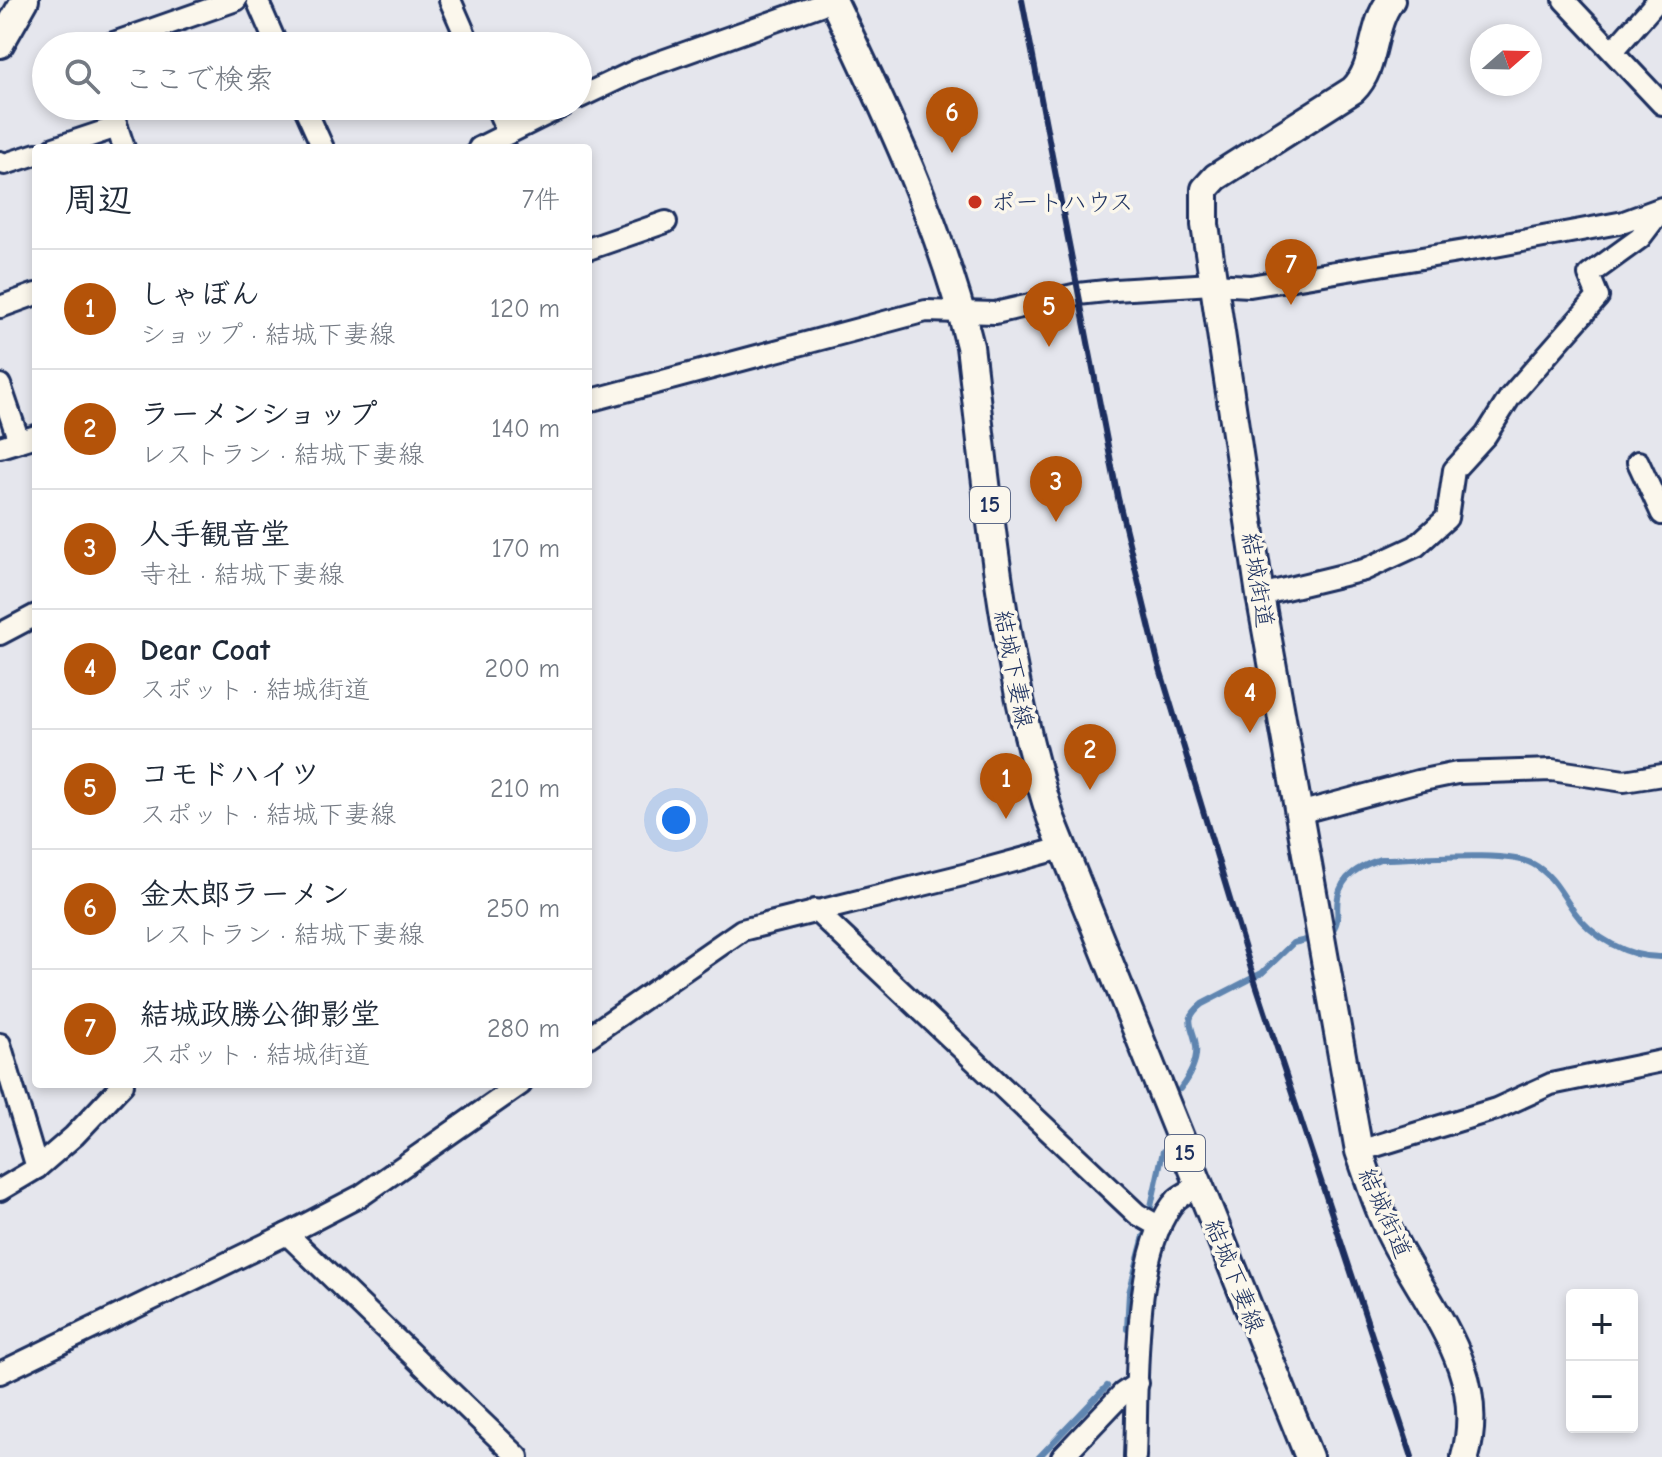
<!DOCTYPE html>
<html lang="ja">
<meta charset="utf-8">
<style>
:root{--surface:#fff;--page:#f6f6f7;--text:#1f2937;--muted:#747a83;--line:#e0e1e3;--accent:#b45309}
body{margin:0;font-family:"Comic Neue","Klee One",sans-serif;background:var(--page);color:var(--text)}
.controls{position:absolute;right:24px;bottom:24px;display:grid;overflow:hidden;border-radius:8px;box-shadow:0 4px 12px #0003}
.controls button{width:72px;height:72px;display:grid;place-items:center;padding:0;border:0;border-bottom:2px solid var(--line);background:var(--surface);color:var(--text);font:40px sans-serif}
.compass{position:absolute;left:1470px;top:24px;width:72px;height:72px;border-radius:50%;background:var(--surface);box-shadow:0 4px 12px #0003;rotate:70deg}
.you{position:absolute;left:676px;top:820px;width:28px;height:28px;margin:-20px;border:6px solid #fff;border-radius:50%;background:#1a73e8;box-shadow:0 0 0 12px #1a73e833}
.badge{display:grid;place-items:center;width:52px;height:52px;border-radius:50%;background:var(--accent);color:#fff;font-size:26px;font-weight:700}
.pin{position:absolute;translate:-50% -66px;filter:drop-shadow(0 2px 4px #0008)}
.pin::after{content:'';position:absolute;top:42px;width:28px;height:24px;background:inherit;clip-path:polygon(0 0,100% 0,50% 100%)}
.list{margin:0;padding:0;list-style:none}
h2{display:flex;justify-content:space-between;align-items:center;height:104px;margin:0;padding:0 32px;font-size:34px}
h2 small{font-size:26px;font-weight:400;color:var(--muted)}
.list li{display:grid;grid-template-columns:52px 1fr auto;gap:24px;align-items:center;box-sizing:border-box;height:120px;padding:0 32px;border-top:2px solid var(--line)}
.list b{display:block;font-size:30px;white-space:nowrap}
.list p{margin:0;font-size:26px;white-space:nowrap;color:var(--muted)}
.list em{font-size:26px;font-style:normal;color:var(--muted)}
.icon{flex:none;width:44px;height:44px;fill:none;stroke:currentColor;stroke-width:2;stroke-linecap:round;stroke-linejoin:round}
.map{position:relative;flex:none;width:1662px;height:1457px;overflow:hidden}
.search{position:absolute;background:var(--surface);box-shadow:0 4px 12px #0003;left:32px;top:32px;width:560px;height:88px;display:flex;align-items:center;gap:20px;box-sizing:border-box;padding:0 28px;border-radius:44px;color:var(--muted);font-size:30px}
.panel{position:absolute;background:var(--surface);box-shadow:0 4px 12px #0003;left:32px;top:144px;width:560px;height:944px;border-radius:8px}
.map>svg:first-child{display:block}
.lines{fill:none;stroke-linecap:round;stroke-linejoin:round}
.stream{stroke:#5e85b0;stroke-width:6}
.minor-casing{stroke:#1b2f5e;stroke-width:26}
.major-casing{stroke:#1b2f5e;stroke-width:32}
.minor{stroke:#fbf7ec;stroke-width:20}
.major{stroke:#fbf7ec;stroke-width:26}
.rail{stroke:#1b2f5e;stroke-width:6}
.poi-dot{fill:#c8321e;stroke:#fbf7ec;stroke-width:3}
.labels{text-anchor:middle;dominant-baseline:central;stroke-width:7;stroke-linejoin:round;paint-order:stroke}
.shield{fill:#fbf7ec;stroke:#5e6b89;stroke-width:2}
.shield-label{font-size:22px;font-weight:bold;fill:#1b2f5e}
.poi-label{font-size:24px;fill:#1b2f5e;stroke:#fbf7ec;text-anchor:start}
.street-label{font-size:24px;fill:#1b2f5e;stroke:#fbf7ec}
</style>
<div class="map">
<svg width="1662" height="1457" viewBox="0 0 1662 1457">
<rect width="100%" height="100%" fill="#e5e6ed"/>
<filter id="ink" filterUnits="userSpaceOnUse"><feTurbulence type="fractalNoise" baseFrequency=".0125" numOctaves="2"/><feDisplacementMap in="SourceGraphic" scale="16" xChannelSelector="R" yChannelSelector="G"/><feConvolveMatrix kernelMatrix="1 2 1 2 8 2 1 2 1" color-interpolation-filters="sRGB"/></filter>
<g filter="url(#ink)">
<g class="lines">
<g class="stream">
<path d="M 1330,934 C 1342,919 1335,914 1338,897 C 1342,875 1361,866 1380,859 C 1413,859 1507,850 1533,864 C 1552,874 1561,893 1573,910 C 1592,938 1629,958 1662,957"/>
<path d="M 1180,1089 C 1189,1077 1198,1062 1196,1046 C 1194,1026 1181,1021 1202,1004 L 1262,973 L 1293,943 L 1315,938"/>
<polyline points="1150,1211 1163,1151"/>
<polyline points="1127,1329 1129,1293 1144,1236"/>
<polyline points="1039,1457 1107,1386"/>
</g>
<g class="minor-casing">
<g id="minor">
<polyline points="257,0 277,46"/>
<polyline points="450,0 470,46"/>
<polyline points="1564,0 1662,104"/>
<polyline points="105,46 236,0"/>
<polyline points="1613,51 1658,0"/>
<polyline points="578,98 637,70 834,0"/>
<polyline points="110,106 124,148"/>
<polyline points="304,106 323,148"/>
<polyline points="496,106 508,133"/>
<polyline points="54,148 117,127"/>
<polyline points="479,148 563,106"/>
<polyline points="0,162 5,164 36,154"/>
<polyline points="588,249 666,222"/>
<polyline points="0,307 36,294"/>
<polyline points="0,385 19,441"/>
<polyline points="588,401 926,311 995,313 1078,294 1115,290 1212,284 1250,286 1495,246 1624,222 1662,208"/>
<polyline points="0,447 36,436"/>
<polyline points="1638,462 1662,514"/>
<polyline points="1260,595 1364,570 1416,546 1447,518 1454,470 1486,435 1510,397 1598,297 1589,275 1640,238 1662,209"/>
<polyline points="0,634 36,615"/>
<polyline points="1299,813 1418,781 1457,773 1552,770 1624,781 1662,775"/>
<polyline points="815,910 1137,1214 1160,1227"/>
<polyline points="588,1037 742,930 967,874 1062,848"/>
<polyline points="0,1044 37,1168"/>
<polyline points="1359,1151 1496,1109 1551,1084 1662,1061"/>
<polyline points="0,1190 37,1168 74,1136 123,1084"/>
<polyline points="287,1234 518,1457"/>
<polyline points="0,1373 287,1234 362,1195 521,1084"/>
<polyline points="1062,1457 1123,1393 1138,1383"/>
<path d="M 1135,1457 C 1138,1392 1131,1247 1177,1199 C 1183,1194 1192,1190 1198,1186"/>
</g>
</g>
<g class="major-casing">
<g id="major">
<path d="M 833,0 C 887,113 940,224 970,346 C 989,506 1002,664 1051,818 L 1309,1457"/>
<path d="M 1391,0 C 1370,27 1377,67 1353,90 L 1216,177 L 1205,189 L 1205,225 L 1260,595 L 1359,1151 C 1369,1180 1378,1210 1392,1237 C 1429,1310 1489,1371 1465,1457"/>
<polyline points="0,44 25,0"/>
</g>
</g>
<use href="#minor" class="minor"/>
<use href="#major" class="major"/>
<polyline class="rail" points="1022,0 1118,498 1158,662 1251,969 1412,1457"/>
</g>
</g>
<circle class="poi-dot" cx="975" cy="202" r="8"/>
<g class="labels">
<g class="shield">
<rect x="970" y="487" width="40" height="36" rx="6"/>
<rect x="1165" y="1135" width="40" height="36" rx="6"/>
</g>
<g class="shield-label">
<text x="990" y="505">15</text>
<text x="1185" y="1153">15</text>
</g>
<g class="poi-label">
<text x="991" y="202">ポートハウス</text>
</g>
<g class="street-label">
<text transform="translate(1258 580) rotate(81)">結城街道</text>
<text transform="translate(1014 669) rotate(79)">結城下妻線</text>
<text transform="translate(1385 1213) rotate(66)">結城街道</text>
<text transform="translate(1235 1276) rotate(68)">結城下妻線</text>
</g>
</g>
</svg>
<div class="controls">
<button>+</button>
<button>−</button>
</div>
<svg class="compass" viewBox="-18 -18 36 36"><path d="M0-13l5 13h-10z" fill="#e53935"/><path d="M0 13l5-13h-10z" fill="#747a83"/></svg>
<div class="you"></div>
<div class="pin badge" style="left:1006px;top:819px">1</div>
<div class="pin badge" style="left:1090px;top:790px">2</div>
<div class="pin badge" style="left:1056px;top:522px">3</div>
<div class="pin badge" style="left:1250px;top:733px">4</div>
<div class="pin badge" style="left:1049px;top:347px">5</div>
<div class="pin badge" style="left:952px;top:153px">6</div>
<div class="pin badge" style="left:1291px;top:305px">7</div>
<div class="search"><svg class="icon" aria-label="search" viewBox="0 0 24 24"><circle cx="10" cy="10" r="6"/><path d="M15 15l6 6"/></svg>ここで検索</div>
<section class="panel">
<h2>周辺<small>7件</small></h2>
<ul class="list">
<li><span class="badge">1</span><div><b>しゃぼん</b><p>ショップ · 結城下妻線</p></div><em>120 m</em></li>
<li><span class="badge">2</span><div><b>ラーメンショップ</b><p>レストラン · 結城下妻線</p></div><em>140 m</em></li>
<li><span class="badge">3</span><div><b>人手観音堂</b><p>寺社 · 結城下妻線</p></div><em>170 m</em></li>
<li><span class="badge">4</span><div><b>Dear Coat</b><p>スポット · 結城街道</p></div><em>200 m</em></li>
<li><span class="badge">5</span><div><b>コモドハイツ</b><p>スポット · 結城下妻線</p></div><em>210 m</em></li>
<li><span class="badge">6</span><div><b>金太郎ラーメン</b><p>レストラン · 結城下妻線</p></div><em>250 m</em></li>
<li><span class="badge">7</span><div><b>結城政勝公御影堂</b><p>スポット · 結城街道</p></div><em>280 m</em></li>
</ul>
</section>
</div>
